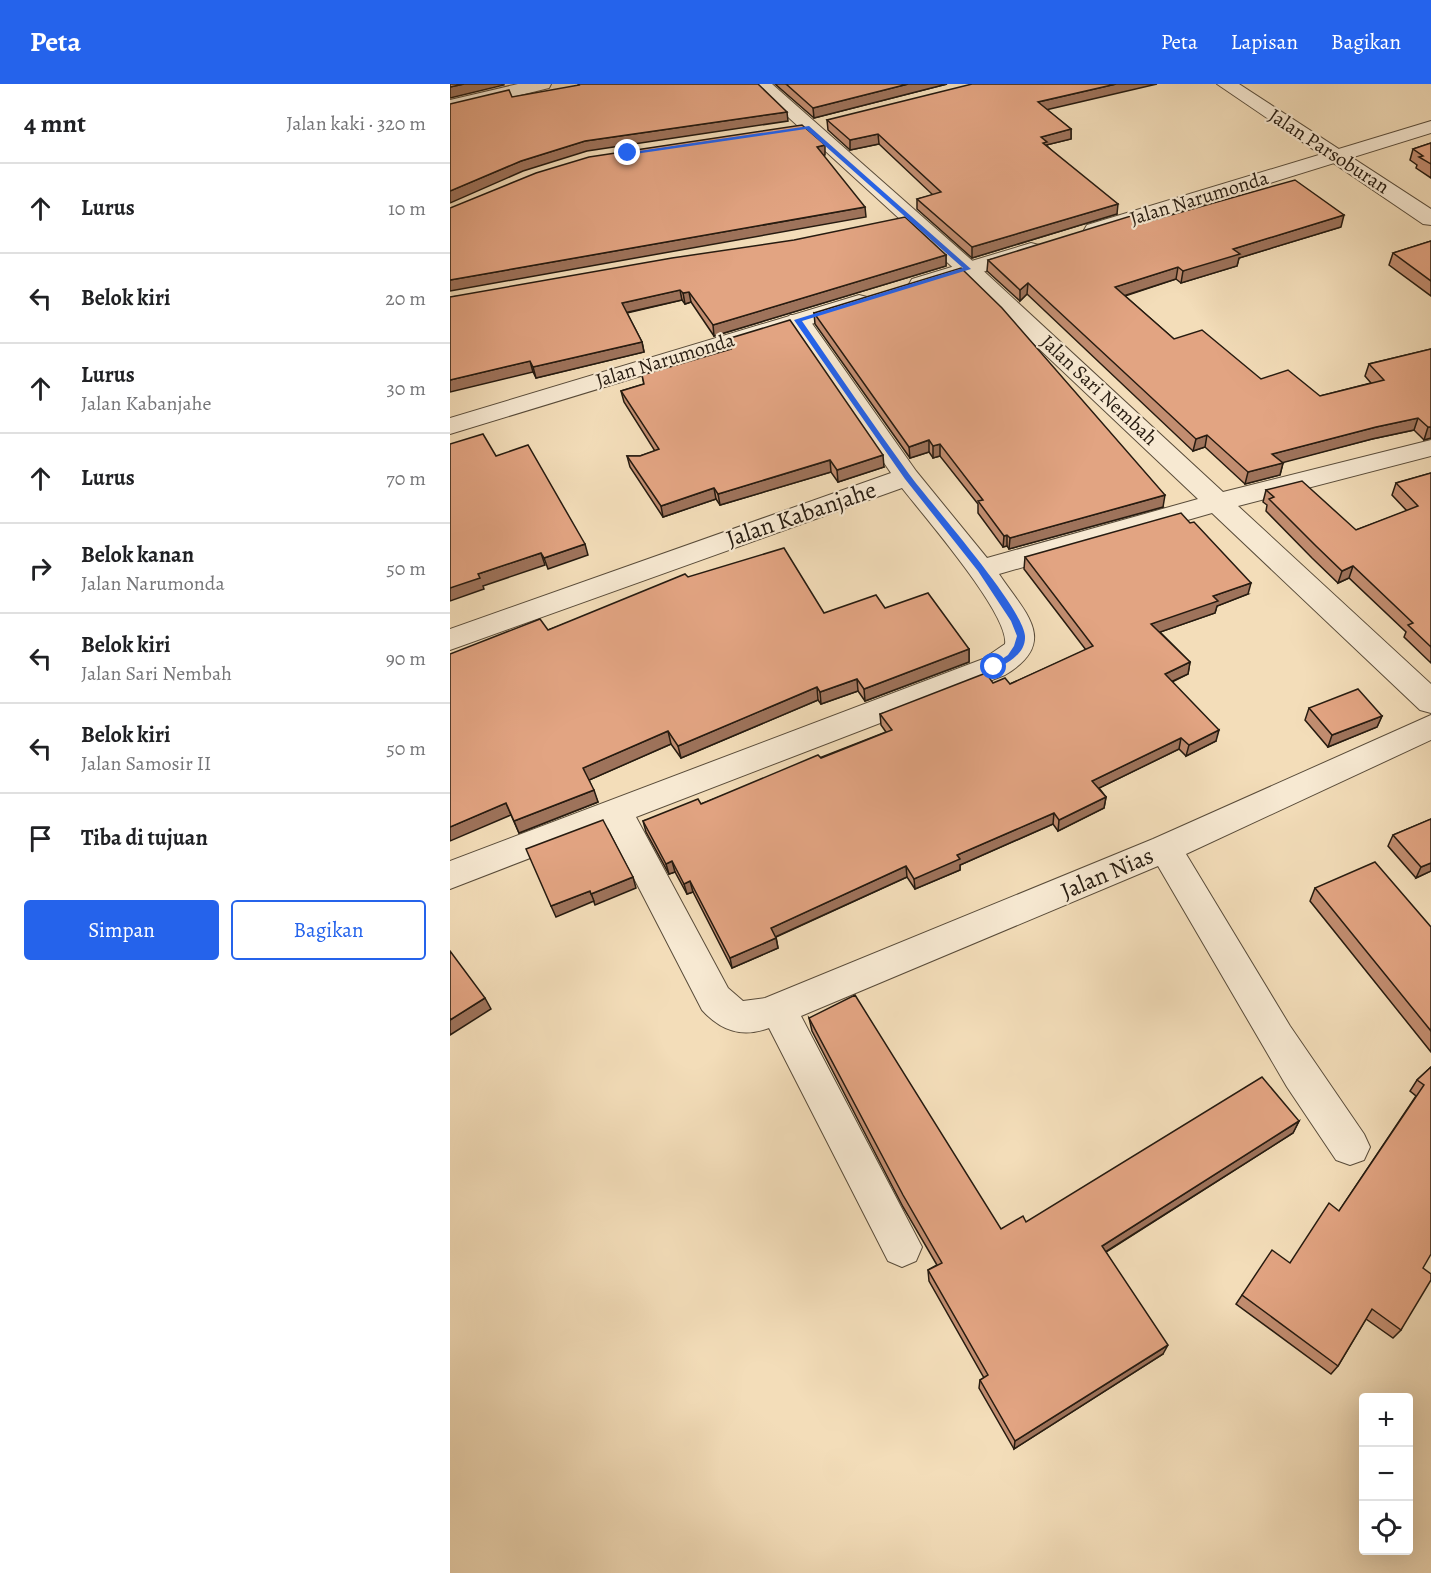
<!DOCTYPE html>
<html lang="id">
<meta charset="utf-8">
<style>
:root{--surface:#fff;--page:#f2f2f2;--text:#202124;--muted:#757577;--line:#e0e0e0;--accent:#2563eb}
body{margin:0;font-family:Alegreya,serif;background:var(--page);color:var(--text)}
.controls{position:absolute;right:18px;bottom:18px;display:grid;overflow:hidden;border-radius:6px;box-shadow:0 6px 24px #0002}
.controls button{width:54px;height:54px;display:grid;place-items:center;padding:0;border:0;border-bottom:2px solid var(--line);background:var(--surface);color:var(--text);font:30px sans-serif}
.stop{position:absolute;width:18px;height:18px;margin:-14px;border:4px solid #2563eb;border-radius:50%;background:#fff}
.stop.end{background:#2563eb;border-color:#fff;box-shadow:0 2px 6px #0008}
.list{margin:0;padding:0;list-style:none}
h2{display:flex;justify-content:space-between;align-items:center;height:78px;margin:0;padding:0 24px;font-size:26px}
h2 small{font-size:20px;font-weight:400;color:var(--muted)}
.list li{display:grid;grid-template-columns:39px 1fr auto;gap:18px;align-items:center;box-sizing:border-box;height:90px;padding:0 24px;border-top:2px solid var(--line)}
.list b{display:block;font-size:22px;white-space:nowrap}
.list p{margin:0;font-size:20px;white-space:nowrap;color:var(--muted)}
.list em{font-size:20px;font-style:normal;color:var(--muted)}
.actions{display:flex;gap:12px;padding:18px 24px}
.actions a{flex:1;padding:14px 0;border:2px solid var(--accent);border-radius:6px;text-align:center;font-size:21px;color:var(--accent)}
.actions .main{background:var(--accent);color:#fff}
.icon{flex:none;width:33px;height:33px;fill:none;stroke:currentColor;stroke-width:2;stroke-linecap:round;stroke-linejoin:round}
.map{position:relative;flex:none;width:981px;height:1489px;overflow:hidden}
header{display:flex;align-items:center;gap:36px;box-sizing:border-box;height:84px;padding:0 30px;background:var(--accent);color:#fff}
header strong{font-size:28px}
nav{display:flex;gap:33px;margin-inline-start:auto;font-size:21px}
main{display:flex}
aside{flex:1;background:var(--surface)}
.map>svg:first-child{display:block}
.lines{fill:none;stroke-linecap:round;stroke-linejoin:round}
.minor-casing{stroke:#594c3a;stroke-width:2}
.tertiary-casing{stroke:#594c3a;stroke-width:2}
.minor{fill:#f7e9d2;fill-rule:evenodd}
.tertiary{fill:#f7e9d2;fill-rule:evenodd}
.wall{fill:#c28d70;stroke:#261b10;stroke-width:1.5}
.shaded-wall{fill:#9e735b;stroke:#261b10;stroke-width:1.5}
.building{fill:#e2a482;stroke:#261b10;stroke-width:1.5}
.route{fill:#2563eb}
.labels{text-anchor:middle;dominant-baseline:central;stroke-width:4.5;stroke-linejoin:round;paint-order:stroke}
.far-street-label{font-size:20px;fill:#261b10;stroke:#f7e9d2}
.street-label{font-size:24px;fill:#261b10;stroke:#f7e9d2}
</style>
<header>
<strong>Peta</strong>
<nav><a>Peta</a><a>Lapisan</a><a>Bagikan</a></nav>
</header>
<main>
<aside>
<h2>4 mnt<small>Jalan kaki · 320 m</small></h2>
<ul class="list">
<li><svg class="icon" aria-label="ahead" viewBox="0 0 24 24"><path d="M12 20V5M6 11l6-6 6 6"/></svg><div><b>Lurus</b></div><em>10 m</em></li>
<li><svg class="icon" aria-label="left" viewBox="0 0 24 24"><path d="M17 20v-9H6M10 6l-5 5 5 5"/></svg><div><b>Belok kiri</b></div><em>20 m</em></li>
<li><svg class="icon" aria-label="ahead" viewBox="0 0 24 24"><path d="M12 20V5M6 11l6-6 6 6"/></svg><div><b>Lurus</b><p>Jalan Kabanjahe</p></div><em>30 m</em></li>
<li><svg class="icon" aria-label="ahead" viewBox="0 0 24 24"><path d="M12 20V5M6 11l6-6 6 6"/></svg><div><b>Lurus</b></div><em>70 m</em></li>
<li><svg class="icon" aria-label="right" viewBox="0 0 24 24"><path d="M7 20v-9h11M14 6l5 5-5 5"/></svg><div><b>Belok kanan</b><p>Jalan Narumonda</p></div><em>50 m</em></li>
<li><svg class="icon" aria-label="left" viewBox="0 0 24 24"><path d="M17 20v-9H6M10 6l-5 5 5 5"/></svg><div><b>Belok kiri</b><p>Jalan Sari Nembah</p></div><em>90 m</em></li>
<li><svg class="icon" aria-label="left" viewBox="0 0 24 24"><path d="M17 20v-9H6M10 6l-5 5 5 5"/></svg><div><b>Belok kiri</b><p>Jalan Samosir II</p></div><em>50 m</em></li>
<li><svg class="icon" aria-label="arrive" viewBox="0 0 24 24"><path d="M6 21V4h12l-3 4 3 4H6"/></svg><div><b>Tiba di tujuan</b></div></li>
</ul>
<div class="actions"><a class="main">Simpan</a><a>Bagikan</a></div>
</aside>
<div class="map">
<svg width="981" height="1489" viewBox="0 0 981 1489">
<rect width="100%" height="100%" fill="#f3ddb9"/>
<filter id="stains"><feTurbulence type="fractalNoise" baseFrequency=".00333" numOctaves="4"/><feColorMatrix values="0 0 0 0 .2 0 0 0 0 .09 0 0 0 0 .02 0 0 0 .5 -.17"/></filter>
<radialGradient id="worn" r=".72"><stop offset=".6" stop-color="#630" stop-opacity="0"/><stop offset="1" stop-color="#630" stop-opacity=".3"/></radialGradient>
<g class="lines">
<g class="minor-casing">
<g id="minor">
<polygon points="68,0 101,0 99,4 0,28 0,16"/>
<path d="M 302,0 L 322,0 L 526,180 L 773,408 L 981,356 L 981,372 L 788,422 L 981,600 L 981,629 L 970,626 L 762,429 L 549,490 C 575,529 610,558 555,591 L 186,733 L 278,904 L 293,917 L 315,914 L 703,755 L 981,631 L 981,656 L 736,770 L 840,942 L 914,1050 L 920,1063 L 914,1076 L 900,1081 L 886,1076 L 837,1003 L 708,782 L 351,932 L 472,1163 L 466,1177 L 452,1183 L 438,1177 L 319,944 C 292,954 271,947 252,926 L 158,744 L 0,805 L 0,777 L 533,575 L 555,560 C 560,531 473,431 452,404 L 0,566 L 0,545 L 441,389 L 336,236 L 340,231 L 356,231 L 466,387 L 537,474 L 748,415 L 510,190 Z"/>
<polygon points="767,0 789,0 981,125 981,141 973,140"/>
</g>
</g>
<g class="tertiary-casing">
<g id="tertiary">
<polygon points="981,37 981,49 653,151 637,151 634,146 637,141"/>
<polygon points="581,159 589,161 592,166 589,171 470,207 462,205 459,200 462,195"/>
<polygon points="409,211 417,213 421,218 417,223 0,350 0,334"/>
</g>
</g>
<use href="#minor" class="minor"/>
<use href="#tertiary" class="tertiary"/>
</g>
<g class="wall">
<polygon points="325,0 497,0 364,34"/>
<polygon points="597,26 621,45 621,55 596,61 667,130 522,174 467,125 467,115 483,111 429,60 400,66 378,46 377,36"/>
<polygon points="981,59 981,94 966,84 967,81 960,76 963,65"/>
<polygon points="693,139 891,143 789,174 787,182 731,199 726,195 675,212 724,255 811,295 870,312 921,299 915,292 919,280 981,265 981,354 974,356 964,346 922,355 832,378 833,379 830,391 795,400 755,363 743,367 577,210 570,217 537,187 538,176"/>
<polygon points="981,157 981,212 939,181 943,169"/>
<polygon points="496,171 496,182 264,252 241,218 235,220 232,216 177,229 192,258 194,268 86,294 83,288 0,213"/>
<polygon points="364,229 713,423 559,465 557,462 553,463 528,429 528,420 490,372 483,374 479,368 460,374 365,240"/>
<polygon points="274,256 434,383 388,398 381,388 270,421 266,415 213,433 180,383 177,372 190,372 205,367 174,318 171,307 194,300 192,291 276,267"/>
<polygon points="981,389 981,579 954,553 956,548 899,494 888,499 862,474 816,427 817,421 813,418 816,406 906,446 957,427 942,411 946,399"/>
<polygon points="575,473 798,510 767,522 765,529 710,548 740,578 738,590 722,598 766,657 736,672 729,665 649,704 656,713 654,724 608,747 603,740 510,781 510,786 465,805 457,793 326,853 328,864 282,884 243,808 237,810 225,788 219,790 196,748 193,737 251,720 436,648 431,641 430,630 543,599 560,600 636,566 574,485"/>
<polygon points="238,493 374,529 435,524 519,565 519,578 415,617 408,607 371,620 368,616 231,674 221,660 139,696 148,718 69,749 61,731 98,546"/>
<polygon points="859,624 932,632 927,643 878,663 855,636"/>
<polygon points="981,735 981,787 966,794 938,762 943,751"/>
<polygon points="865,804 981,843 981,968 860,817"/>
<polygon points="359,934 551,1145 576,1138 849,1037 843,1049 656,1168 713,1270 564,1365 529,1304 530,1296 534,1294 479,1197 478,1186 487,1181 453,1123 362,947"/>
<polygon points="981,983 973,1184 951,1246 943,1254 916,1235 888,1282 881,1290 786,1220 792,1211 840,1179 889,1127 966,1012 960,1007 967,996"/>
</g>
<g class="shaded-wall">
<polygon points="14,0 54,0 54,1 0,14 0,3"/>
<polygon points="458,0 497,0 364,34 363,24"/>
<polygon points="666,0 707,0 587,28 588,18"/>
<polygon points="337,28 338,37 137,67 73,87 0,119 0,107 71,77 135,57"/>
<polygon points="621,45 621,55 596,61 596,68 591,53"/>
<polygon points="428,50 429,60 400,66 400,56"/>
<polygon points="375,61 375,71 368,73 367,63"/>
<polygon points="668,120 667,130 522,174 522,163"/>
<polygon points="415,123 416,133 0,207 0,196"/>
<polygon points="894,131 891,143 789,174 787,182 731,199 733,187 783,165"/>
<polygon points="496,171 496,182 264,252 263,241"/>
<polygon points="728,183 726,195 664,215 665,203"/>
<polygon points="578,199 577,210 570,217 570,206"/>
<polygon points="230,206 232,216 174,229 172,219"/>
<polygon points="239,208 241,218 235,220 233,209"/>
<polygon points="192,258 194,268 86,294 83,283"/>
<polygon points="80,277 83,288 0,308 0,296"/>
<polygon points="968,334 964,346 922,355 820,382 822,370 926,343"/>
<polygon points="978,343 981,343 981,354 974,356"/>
<polygon points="757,351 755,363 743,367 746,355"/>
<polygon points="479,356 479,368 460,374 459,363"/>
<polygon points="490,360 490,372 483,374 483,362"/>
<polygon points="433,371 434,383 388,398 387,386"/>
<polygon points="380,376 381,388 270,421 268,410"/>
<polygon points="833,379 830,391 795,400 798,388"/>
<polygon points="264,404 266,415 213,433 211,422"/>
<polygon points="715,411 713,423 559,465 560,454"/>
<polygon points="557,451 557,462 553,463 554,452"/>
<polygon points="135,460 138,471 98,485 94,474"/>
<polygon points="91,469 95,481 33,502 34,505 0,517 0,504 28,490"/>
<polygon points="903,482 899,494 888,499 892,487"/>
<polygon points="801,499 798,510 767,522 765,529 699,552 701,540 763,512"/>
<polygon points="519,565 519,578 415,617 414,605"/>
<polygon points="740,578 738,590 712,602 715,590"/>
<polygon points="407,595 408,607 371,620 370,608"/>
<polygon points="367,603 368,616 231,674 228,662"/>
<polygon points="932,632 927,643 878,663 882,651"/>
<polygon points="769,646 766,657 736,672 739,661"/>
<polygon points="218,647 221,660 137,697 133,684"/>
<polygon points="731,654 729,665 641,708 642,697"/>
<polygon points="144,706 148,718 69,749 64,737"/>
<polygon points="656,713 654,724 608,747 609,736"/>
<polygon points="56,719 61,731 0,757 0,743"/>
<polygon points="604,729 603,740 510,781 510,786 465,805 464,795 507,771"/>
<polygon points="222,777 225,788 219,790 216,780"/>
<polygon points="981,779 981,787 966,794 971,783"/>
<polygon points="456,782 457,793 323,854 321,844"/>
<polygon points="183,793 186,804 145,821 141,810"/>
<polygon points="240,797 243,808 237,810 234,800"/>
<polygon points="140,807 144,817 106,833 101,822"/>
<polygon points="326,854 328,864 282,884 280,874"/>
<polygon points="35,914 41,925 0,951 0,936"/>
<polygon points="849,1037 843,1049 649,1172 652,1162"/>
<polygon points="718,1261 713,1270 564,1365 565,1357"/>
</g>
<g class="building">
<polygon points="0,0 14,0 0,3"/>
<polygon points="128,0 308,0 337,28 135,57 71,77 0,107 0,20 59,6 62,13 129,1"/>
<polygon points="336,0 458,0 363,24"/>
<polygon points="522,0 666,0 588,18 621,45 591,53 597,58 593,59 668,120 522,163 467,115 491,108 428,50 400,56 377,36"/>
<polygon points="352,41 375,61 367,63 415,123 0,196 0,124 86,89 139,73"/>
<polygon points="981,59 981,80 969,73 973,72 963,65"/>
<polygon points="845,96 894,131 783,165 790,170 733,187 728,183 665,203 724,255 752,246 811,295 838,286 870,312 934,296 919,280 981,265 981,343 978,343 968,334 926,343 822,370 833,379 798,388 757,351 746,355 578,199 570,206 538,176 684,131 693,139"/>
<polygon points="455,133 496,171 263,241 239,208 233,209 230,206 172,219 192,258 83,283 80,277 0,296 0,213 222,174 344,156"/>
<polygon points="981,157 981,197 943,169"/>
<polygon points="511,184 552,224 715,411 560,454 557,451 554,452 528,417 533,416 490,360 483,362 479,356 459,363 364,229"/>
<polygon points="340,236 433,371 387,386 380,376 268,410 264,404 211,422 177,372 190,372 209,365 171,307 194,300 192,291 281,265 274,256"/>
<polygon points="33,350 46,372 78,361 135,460 94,474 91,469 28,490 30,494 0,504 0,360"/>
<polygon points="981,389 981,563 958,541 963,539 903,482 892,487 866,462 819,415 824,413 816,406 852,397 906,446 968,422 946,399"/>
<polygon points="731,429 740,439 744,438 801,499 763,512 768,517 701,540 740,578 715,590 769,646 739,661 731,654 642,697 656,713 609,736 604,729 507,771 510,775 464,795 456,782 321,844 326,854 280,874 240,797 234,800 222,777 216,780 193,737 248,715 251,720 368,671 371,674 442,646 430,630 536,589 543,599 555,594 560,600 643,562 575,473"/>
<polygon points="334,464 374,529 426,511 435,524 478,509 519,565 414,605 407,595 370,608 367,603 228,662 218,647 133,684 144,706 64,737 56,719 0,743 0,570 90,535 98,546 235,490 238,493"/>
<polygon points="908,605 932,632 882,651 859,624"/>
<polygon points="981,735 981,779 971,783 943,751"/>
<polygon points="153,736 183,793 141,810 140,807 101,822 76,765"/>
<polygon points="925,778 981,843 981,947 865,804"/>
<polygon points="0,867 35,914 0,936"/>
<polygon points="405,911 551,1145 573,1132 576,1138 812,993 849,1037 652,1162 718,1261 565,1357 530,1296 538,1291 478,1186 492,1179 453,1111 359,934"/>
<polygon points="981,983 981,1170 973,1184 981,1190 981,1196 951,1246 922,1225 888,1282 792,1211 822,1166 840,1179 879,1119 889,1127 974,1001 967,996"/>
</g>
<path class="route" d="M 359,42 L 521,185 L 352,237 C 387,288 422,339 459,390 C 480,419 573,523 575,552 C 576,569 559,578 547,585 L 540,583 L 558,571 L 564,562 L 567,552 L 561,537 L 528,487 L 455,395 L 344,236 L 513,184 L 356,45 L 178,71 L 175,69 Z"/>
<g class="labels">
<g class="far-street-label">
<text transform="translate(879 67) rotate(33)">Jalan Parsoburan</text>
<text transform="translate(749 114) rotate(-17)">Jalan Narumonda</text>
<text transform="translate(215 276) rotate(-17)">Jalan Narumonda</text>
<text transform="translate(649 306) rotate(43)">Jalan Sari Nembah</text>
</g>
<g class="street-label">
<text transform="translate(351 430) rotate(-19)">Jalan Kabanjahe</text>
<text transform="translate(657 789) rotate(-23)">Jalan Nias</text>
</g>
</g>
<rect width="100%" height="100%" filter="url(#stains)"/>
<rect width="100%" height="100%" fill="url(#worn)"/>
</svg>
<div class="controls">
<button>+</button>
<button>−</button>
<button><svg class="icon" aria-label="locate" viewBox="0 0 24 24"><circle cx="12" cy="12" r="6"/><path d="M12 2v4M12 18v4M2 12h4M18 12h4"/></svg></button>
</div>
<div class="stop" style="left:544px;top:583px"></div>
<div class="stop end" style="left:178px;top:69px"></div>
</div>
</main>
